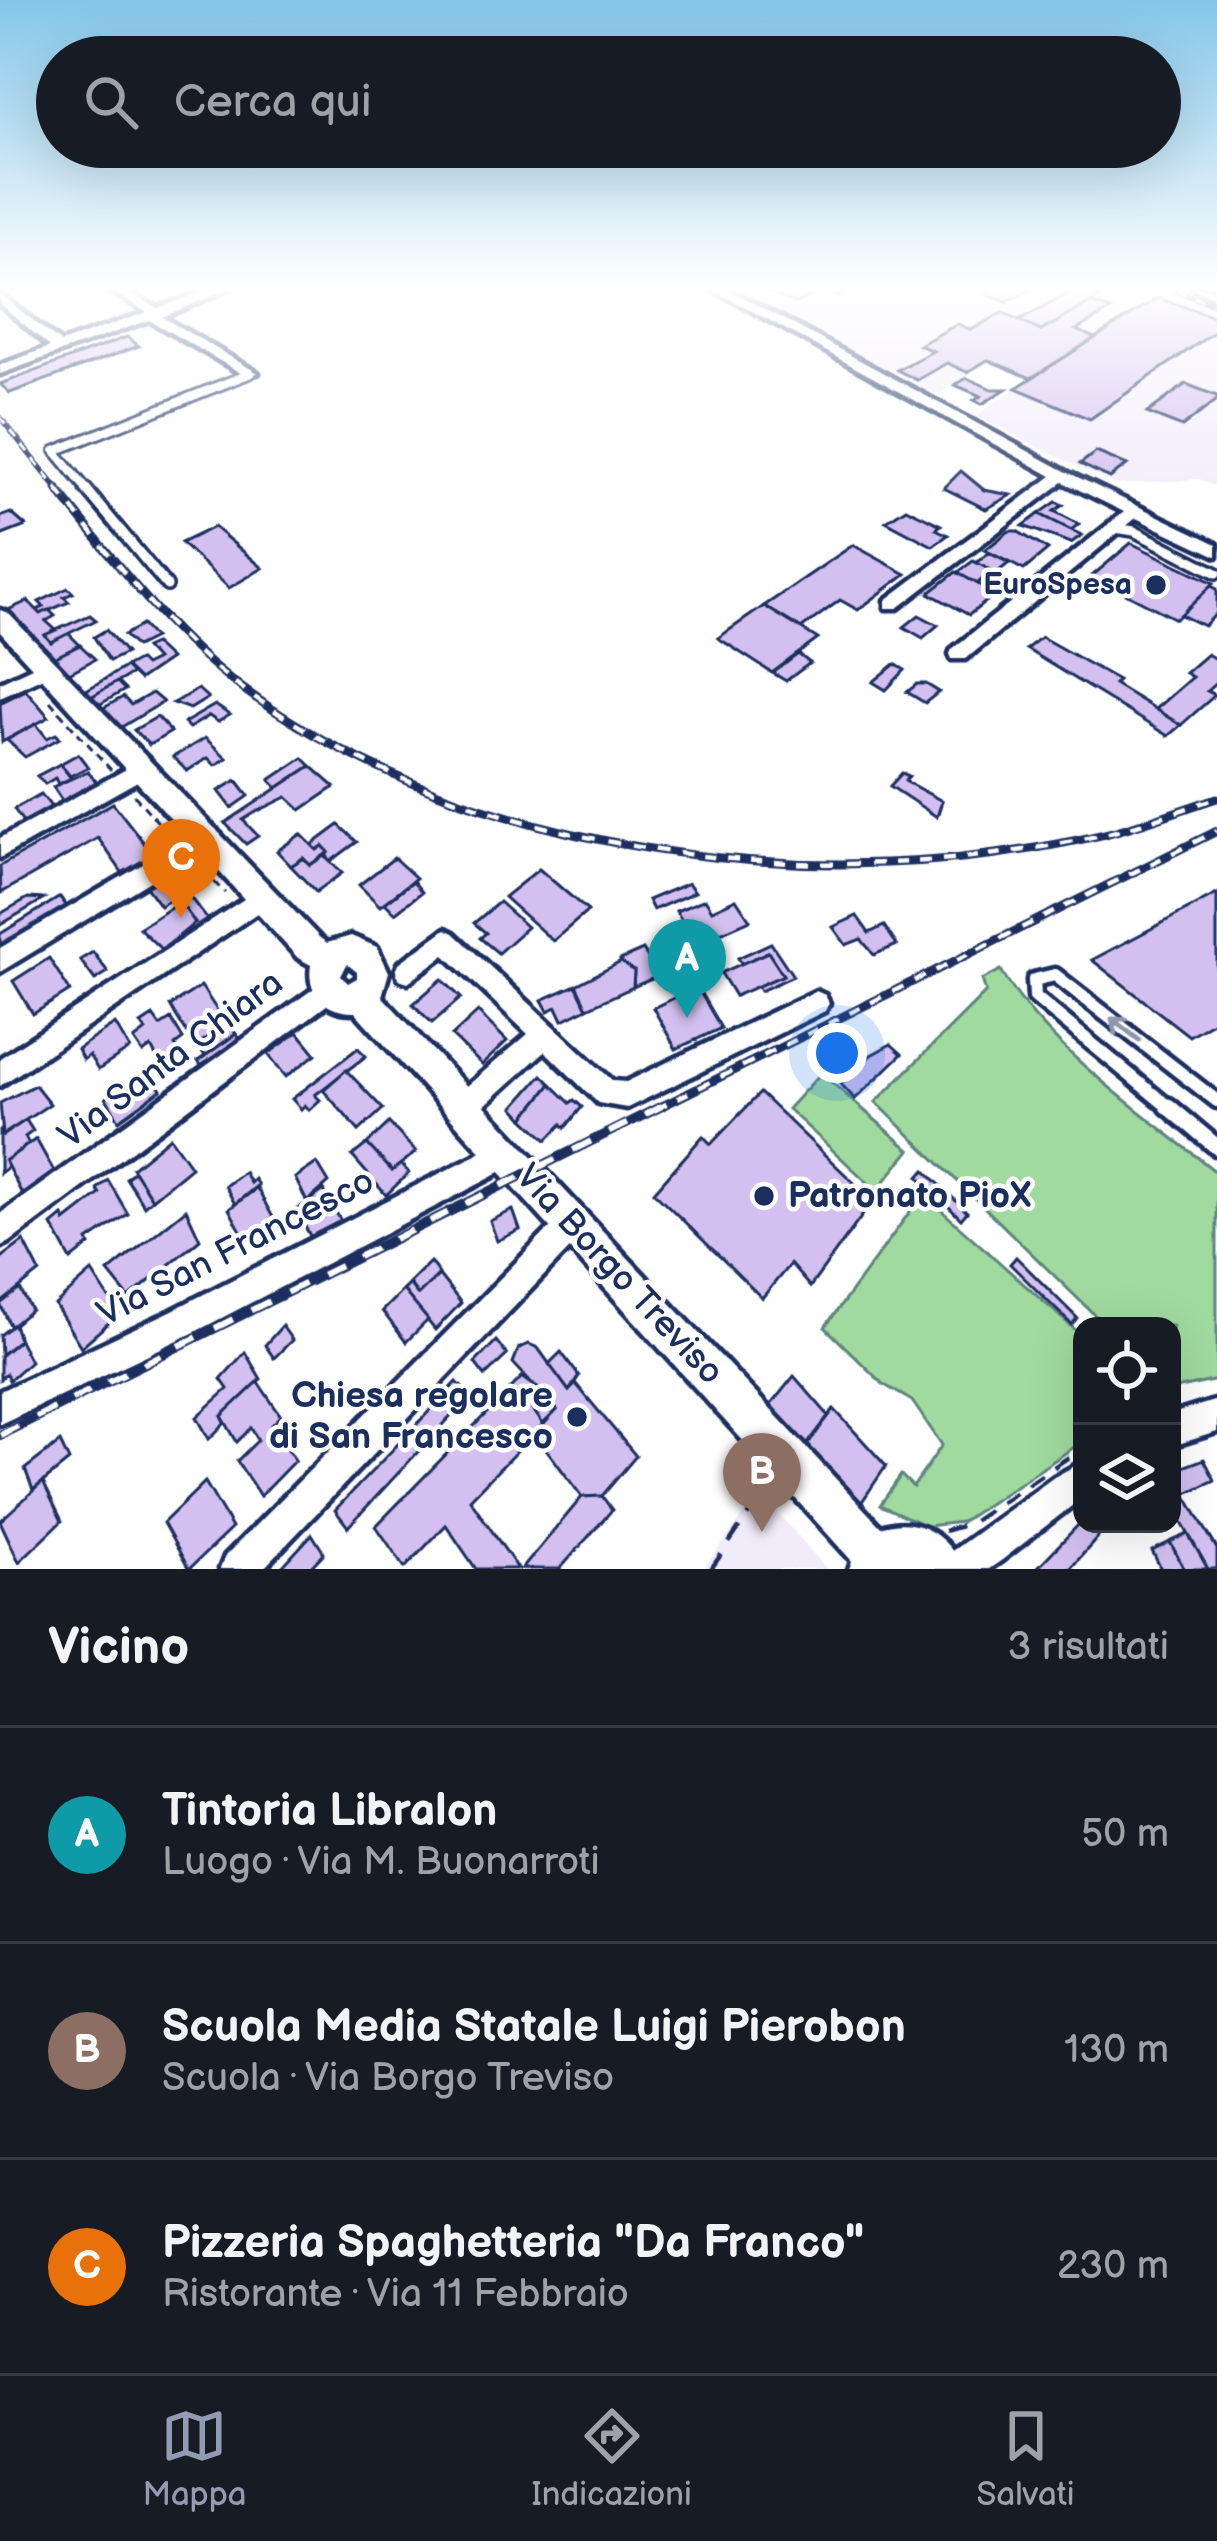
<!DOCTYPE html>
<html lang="it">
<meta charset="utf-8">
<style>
:root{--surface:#171b24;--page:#20242c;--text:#f1f3f6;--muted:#9ea1a6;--line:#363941;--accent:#919bb2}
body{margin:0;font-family:"Balsamiq Sans",sans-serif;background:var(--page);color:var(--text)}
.controls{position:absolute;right:36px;bottom:36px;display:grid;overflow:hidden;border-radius:24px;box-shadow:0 12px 48px #0002}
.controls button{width:108px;height:108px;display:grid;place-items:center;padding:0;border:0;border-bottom:3px solid var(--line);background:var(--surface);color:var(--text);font:60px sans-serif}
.you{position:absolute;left:837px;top:1053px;width:42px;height:42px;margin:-30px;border:9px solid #fff;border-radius:50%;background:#1a73e8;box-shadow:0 0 0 18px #1a73e833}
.badge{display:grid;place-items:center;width:78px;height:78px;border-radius:50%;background:var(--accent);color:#fff;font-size:39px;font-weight:700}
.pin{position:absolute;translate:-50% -99px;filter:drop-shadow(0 3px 6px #0008)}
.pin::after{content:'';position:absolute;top:63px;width:42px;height:36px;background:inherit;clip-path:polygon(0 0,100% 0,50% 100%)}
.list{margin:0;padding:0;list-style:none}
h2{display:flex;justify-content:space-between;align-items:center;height:156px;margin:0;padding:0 48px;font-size:51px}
h2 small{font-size:39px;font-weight:400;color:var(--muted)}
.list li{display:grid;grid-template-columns:78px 1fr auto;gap:36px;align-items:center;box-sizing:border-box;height:216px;padding:0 48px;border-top:3px solid var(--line)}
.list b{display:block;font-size:45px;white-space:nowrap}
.list p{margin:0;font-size:39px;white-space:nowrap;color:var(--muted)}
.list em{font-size:39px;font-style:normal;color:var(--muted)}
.icon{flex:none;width:66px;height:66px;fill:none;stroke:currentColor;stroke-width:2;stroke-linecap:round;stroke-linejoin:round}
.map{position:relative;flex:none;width:1217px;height:1569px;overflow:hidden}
.search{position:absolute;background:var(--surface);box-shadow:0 12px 48px #0002;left:36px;right:36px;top:36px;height:132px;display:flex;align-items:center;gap:30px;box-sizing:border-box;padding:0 42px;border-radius:66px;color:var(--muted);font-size:45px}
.sheet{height:804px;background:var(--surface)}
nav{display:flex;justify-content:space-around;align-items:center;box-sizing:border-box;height:168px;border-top:3px solid var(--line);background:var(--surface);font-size:33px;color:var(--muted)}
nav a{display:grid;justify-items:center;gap:6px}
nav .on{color:var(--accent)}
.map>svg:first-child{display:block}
.built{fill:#f2ecfa}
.green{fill:#a0da9f;stroke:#5e847e;stroke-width:3}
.building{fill:#d3c0f0;stroke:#1b2f5e;stroke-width:3}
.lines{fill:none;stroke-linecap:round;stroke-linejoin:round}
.lane-far3-casing{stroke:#1b2f5e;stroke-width:14}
.lane-far2-casing{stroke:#1b2f5e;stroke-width:16}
.lane-far1-casing{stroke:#1b2f5e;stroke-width:21}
.lane-casing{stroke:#1b2f5e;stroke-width:24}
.street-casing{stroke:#1b2f5e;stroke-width:9}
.secondary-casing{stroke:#1b2f5e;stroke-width:9}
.path-far1{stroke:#1b2f5e;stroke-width:3;stroke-dasharray:8 6;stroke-linecap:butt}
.path{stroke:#1b2f5e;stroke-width:4.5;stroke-dasharray:18 14;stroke-linecap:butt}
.lane-far3{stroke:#fff;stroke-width:8}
.lane-far2{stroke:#fff;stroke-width:9}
.lane-far1{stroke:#fff;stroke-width:12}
.lane{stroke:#fff;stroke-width:15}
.street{fill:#fff;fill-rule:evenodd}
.secondary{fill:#fff;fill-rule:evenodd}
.rail-far2-casing{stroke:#1b2f5e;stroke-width:6}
.rail-far1-casing{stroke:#1b2f5e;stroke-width:9}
.rail-casing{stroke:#1b2f5e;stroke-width:10}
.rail-far2{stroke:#fff;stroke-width:3;stroke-dasharray:9;stroke-linecap:butt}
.rail-far1{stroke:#fff;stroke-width:4.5;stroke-dasharray:12;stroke-linecap:butt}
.rail{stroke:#fff;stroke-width:6;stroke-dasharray:20;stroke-linecap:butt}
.oneway{stroke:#8d97ae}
.poi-dot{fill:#1b2f5e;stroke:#fff;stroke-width:4.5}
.labels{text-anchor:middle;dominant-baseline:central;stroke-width:9;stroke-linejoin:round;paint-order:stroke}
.poi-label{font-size:30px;font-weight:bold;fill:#1b2f5e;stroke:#fff;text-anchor:end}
.near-street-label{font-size:36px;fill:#1b2f5e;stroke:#fff}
.near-poi-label{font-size:36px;font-weight:bold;fill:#1b2f5e;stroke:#fff;text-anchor:start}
</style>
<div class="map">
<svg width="1217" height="1569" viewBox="0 0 1217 1569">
<rect width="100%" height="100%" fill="#fff"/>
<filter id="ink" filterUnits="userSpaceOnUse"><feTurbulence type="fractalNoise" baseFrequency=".00833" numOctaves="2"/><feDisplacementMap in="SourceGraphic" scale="24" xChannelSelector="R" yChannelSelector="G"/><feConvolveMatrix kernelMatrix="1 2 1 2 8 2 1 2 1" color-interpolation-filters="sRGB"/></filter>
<g filter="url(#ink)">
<g class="built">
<polygon points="730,287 1189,287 1217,298 1217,487 1199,479 1115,485 976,416 1032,377 990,359 937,395"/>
<polygon points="760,1493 762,1495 827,1569 703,1569"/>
</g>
<g class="green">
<path d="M 1001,970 C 1044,1047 1148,1116 1217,1173 L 1217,1380 L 1172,1390 L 1172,1326 L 1106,1326 L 876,1102 L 986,992 L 982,980 Z"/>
<polygon points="821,1073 910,1150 877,1191 788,1109"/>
<polygon points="923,1194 1082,1336 1082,1442 961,1522 927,1526 880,1505 901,1475 913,1487 942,1445 912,1401 883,1384 825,1327"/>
</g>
<g class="building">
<polygon points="758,287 858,287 838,297 822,291 795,303"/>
<polygon points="998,287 1036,287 1007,302 985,294"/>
<polygon points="1081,287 1118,287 1041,331 1017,322"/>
<polygon points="1158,298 1217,318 1217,330 1090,419 1016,388"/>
<polygon points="1091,303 1111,310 1076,330 1095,338 1031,378 988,360 967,372 947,363 917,380 897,370 933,351 919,345 958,324 971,330 1002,313 1041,331"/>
<polygon points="127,337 139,346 10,393 0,384"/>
<polygon points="967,378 992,389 1006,389 982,404 974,400 981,396 955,385"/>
<polygon points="1186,384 1217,396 1217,400 1182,427 1147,413"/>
<polygon points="1096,452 1127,465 1110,478 1080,464"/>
<polygon points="961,471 984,490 1011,495 986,509 944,488"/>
<polygon points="1056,502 1063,505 1054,511 1079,524 1071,530 1039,514"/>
<polygon points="906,508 941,525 936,529 948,535 933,546 886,521"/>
<polygon points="11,513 26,526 0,536 0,517"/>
<polygon points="1039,514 1071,530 1082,535 1071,543 1023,526"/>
<polygon points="214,527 263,568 229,588 181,543"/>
<polygon points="1009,531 1017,531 1048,550 1024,570 985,550"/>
<polygon points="1131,543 1214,583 1176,619 1092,576"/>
<polygon points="853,545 906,574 858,610 840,600 801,629 764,606"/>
<polygon points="989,553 1009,563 981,586 977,584 992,571 976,563"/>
<polygon points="973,561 992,571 977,584 957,573"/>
<polygon points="956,572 985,588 996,594 969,615 929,593"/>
<polygon points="1211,586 1217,589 1217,613 1204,626 1181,615"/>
<polygon points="68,588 73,593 64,597 69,602 41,614 37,610 44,607 39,602"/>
<polygon points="28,601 41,614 49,610 55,616 46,621 56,630 45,635 51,642 68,633 80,645 54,658 6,611"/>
<polygon points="764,606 818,639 772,673 718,638"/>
<polygon points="90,615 96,620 51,642 45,635"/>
<polygon points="919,615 938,625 923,638 904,627"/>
<polygon points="142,625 154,638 136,647 124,635"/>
<polygon points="106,630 126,653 109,661 94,637"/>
<polygon points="1041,637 1118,680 1114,684 1181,725 1168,736 1026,649"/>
<polygon points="154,644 170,659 139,680 125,667 138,660 144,666 156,660 145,648"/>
<polygon points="80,645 95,659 69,673 54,658"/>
<polygon points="798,654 810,663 786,681 773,673"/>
<polygon points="1207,654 1217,660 1217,682 1207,691 1215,695 1181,725 1155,709 1192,677 1185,673"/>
<polygon points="895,664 905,670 886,690 873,682"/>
<polygon points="125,667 132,674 89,698 83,692"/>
<polygon points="117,682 125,690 97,706 89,698"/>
<polygon points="917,684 926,684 939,692 925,703 907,692"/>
<polygon points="198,689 208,698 190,709 173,703"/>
<polygon points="26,690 49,717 2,742 0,703"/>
<polygon points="152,693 163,702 120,728 100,710 123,697 131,705"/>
<polygon points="215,705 230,715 218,722 209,716 189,728 184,723"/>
<polygon points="157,717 171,732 149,745 134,730"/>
<polygon points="36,724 47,738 56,734 60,738 25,757 7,740"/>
<polygon points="205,738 227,758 215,765 208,758 187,771 173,757"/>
<polygon points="78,754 88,767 70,776 60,764"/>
<polygon points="303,758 311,766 278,788 270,780"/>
<polygon points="60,764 71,778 58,784 55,778 45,784 37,776"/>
<polygon points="311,766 335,787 301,810 287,797 256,812 243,820 258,836 246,844 225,823"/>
<polygon points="88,771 101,788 63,802 53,787"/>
<polygon points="902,773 909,776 905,781 942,801 937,817 890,786"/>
<polygon points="237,780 249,796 232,808 219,791"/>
<polygon points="41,794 54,810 26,826 14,809"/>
<polygon points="113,803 155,857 124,875 98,838 1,893 0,866"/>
<polygon points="339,825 357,842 330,862 323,846 317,850 312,845"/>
<polygon points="301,834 317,850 323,846 329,852 310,865 303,858 291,866 277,851"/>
<polygon points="324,856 342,873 316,892 291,866 303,858 310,865"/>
<polygon points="394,858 416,878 380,906 359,885"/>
<polygon points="539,869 588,911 553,941 504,897"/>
<polygon points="169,873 184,891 160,906 146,887"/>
<polygon points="413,881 422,892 395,913 385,903"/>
<polygon points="688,883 695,892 653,910 648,900"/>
<polygon points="1217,894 1217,1019 1189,1036 1092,960"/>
<polygon points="189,896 208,920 183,935 181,932 195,923 180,902"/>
<polygon points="60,897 71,912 0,957 0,934"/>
<polygon points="28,898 44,899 0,925 0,914"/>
<polygon points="705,899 712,910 736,899 750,920 718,934 714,928 692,937 676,911"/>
<polygon points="180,902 195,923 162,950 139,928"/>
<polygon points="499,902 527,927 498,953 480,938 486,933 474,923"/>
<polygon points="857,916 869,933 884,926 897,945 874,955 861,939 846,945 833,927"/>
<polygon points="771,943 793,976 760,991 757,986 783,975 768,952 742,964 738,958"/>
<polygon points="643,950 659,976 633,987 634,971 624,968 620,960"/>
<polygon points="93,952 108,972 95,980 80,960"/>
<polygon points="768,952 783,975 735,996 721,973"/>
<polygon points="49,958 70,991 33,1014 13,981"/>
<polygon points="621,962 634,971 633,987 587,1008 576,985"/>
<polygon points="442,979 461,998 432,1023 413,1004"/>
<polygon points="576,985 587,1008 563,1020 557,1007 548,1011 542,1000"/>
<polygon points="201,986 226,1024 195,1046 170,1006"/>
<polygon points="697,987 721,1028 676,1049 653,1008"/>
<polygon points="478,1012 507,1041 482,1065 452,1036"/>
<polygon points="153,1016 160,1026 171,1019 183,1039 175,1045 179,1051 160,1064 151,1047 143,1053 134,1040 146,1031 141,1024"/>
<polygon points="115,1024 130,1049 98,1070 89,1055 83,1060 77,1049"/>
<polygon points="229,1024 236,1034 205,1056 197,1044"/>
<polygon points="298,1032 316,1054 286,1077 268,1054"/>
<polygon points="236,1034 240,1039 202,1067 198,1061"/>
<polygon points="891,1044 902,1054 855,1099 841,1084 871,1055"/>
<polygon points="358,1048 366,1056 315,1095 320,1100 309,1110 305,1105 301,1109 292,1099"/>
<polygon points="148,1069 161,1090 119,1120 106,1098"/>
<polygon points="346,1070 383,1109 359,1131 323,1090"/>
<polygon points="542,1075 551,1084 524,1118 514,1107"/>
<polygon points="551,1084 570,1103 574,1100 582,1107 565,1128 562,1124 547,1140 524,1118"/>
<polygon points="35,1085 50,1104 3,1135 0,1103"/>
<polygon points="760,1093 873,1201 810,1287 790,1264 762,1298 654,1192 703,1136 711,1144"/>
<polygon points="26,1120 33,1131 25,1137 29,1144 5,1161 8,1167 0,1173 0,1129 3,1135"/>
<polygon points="389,1123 416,1152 392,1171 367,1144"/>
<polygon points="170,1137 191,1167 152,1199 132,1168"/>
<polygon points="36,1139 56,1175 24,1198 5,1161"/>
<polygon points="367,1144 392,1171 401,1164 409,1173 386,1195 352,1156"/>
<polygon points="317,1163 329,1183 307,1202 295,1178"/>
<polygon points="925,1170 967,1212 961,1219 919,1177"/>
<polygon points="134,1171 152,1199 144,1206 126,1178"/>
<polygon points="244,1172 250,1183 254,1179 258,1185 235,1204 225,1186"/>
<polygon points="108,1180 128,1214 88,1241 90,1245 71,1260 52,1225 63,1216 65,1221 100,1194 97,1189"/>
<polygon points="257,1188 275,1221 247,1242 229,1209"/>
<polygon points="324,1190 343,1225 315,1245 296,1210"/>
<polygon points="186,1209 200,1239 129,1298 108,1272"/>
<polygon points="513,1210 520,1230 497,1241 490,1221"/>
<polygon points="24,1241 40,1272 0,1304 0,1259"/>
<polygon points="1016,1257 1077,1318 1072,1325 1010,1264"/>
<polygon points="430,1262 439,1274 418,1295 409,1283"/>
<polygon points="92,1272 119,1314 81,1347 55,1305"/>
<polygon points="439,1275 461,1303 435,1330 403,1290 409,1284 418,1295"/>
<polygon points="20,1289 31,1310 11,1327 0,1304"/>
<polygon points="403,1290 428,1320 406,1342 382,1311"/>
<polygon points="14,1324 19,1340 1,1355 0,1335"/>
<polygon points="282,1326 292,1340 274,1358 265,1345"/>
<polygon points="19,1340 30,1361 9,1380 6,1374 0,1379 0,1356"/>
<polygon points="496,1341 507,1355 485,1376 475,1363"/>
<polygon points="529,1344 538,1348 569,1391 576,1384 636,1456 602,1496 582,1497 535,1434 557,1410 513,1363 519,1348"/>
<polygon points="245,1352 261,1379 222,1416 225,1423 209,1439 197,1417 228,1389 221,1379"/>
<polygon points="561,1352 579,1376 569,1391 549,1364"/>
<polygon points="794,1376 829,1416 805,1448 769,1407"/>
<polygon points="522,1377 546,1394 532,1408 543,1424 470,1499 518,1569 476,1569 446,1525 405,1568 376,1526"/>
<polygon points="258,1382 281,1416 272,1425 295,1460 260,1496 237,1461 258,1440 251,1428 237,1442 222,1416"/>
<polygon points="457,1382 470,1396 348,1527 335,1510"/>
<polygon points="546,1394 557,1410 543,1424 532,1408"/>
<polygon points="834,1409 886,1466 859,1506 805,1448"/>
<polygon points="60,1442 69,1461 33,1490 25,1469"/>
<polygon points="1204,1459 1215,1480 1185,1494 1217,1549 1217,1569 1208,1569 1172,1505 1172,1471"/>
<polygon points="43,1482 62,1521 19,1562 0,1521"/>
<polygon points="205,1482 232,1528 189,1569 163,1523"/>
<polygon points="602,1496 612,1510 560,1569 522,1569 582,1497"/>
<polygon points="1082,1521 1091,1524 1099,1536 1070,1569 1036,1569"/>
<polygon points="312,1534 324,1553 309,1569 280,1569"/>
<polygon points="1188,1534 1208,1569 1184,1569 1170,1542"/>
<polygon points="1170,1542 1184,1569 1161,1569 1152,1551"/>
</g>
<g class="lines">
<g class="lane-far3-casing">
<polyline id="lane-far3" points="89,492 55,451 251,373"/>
</g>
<g class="lane-far2-casing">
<g id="lane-far2">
<polyline points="86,489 167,586"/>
<polyline points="1115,528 1134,531 1217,573"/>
</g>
</g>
<g class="lane-far1-casing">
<polyline id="lane-far1" points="1171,1109 1035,997 1034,980 1055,975 1217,1101"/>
</g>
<g class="lane-casing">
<polyline id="lane" points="1168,1106 1217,1147"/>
</g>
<g class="street-casing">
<g id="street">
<polygon points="104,287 119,287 158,308 216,287 233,287 162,317 258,373 246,376 149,320 0,374 0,365 50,347 0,304 0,294 61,343 147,312"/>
<polygon points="709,287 724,287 1067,472 1217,544 1217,556 1136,518 966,659 952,659 950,654 952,649 1124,512 1063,482 898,608 886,608 886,600 1052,476"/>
<polygon points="1193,287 1217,290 1217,298 1195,290"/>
<polygon points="47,660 54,662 56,667 54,672 0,697 0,682"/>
<polygon points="143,760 150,762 153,768 150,774 0,858 0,838"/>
<polygon points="208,826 216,829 219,835 216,841 0,972 0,948"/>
<polygon points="264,886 272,889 276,896 272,903 0,1086 0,1058"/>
<polygon points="446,929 454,933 613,1081 626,1082 816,991 825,995 829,1003 825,1011 627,1108 598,1103 545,1051 473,1116 463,1120 453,1116 450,1107 453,1098 528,1034 445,955 408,982 399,979 396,971 399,963"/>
<polygon points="327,979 336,982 339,990 336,998 10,1242 0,1247 0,1214"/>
<polygon points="502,1136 512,1140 516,1150 512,1160 494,1176 193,1333 0,1424 0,1391 171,1311 474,1156"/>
<polygon points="573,1210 583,1215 588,1225 583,1235 263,1569 220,1569 225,1556 563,1215"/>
<polygon points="1217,1400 1217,1432 1172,1446 1172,1414"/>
<polygon points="1082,1462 1082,1498 1002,1560 989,1569 940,1569 945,1556 1054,1477"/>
</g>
</g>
<g class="secondary-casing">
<path id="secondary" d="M 0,610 L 8,613 L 320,938 L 327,943 L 351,936 L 377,947 L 389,972 L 382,996 L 881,1527 C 917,1514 949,1537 963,1569 L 849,1569 L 852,1561 L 355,1012 C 327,1013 306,994 311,965 L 298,958 L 0,632 ZM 347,964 L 357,972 L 357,978 L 348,983 L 341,976 Z"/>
</g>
<g class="path-far1">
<polyline points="50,701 111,770"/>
<polyline points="134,795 171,837"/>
<polyline points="194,862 225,893"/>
</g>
<g class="path">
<polyline points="944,1531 969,1524 1082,1448"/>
<polyline points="711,1569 771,1482"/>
</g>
<use href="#lane-far3" class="lane-far3"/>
<use href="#lane-far2" class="lane-far2"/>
<use href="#lane-far1" class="lane-far1"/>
<use href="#lane" class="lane"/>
<use href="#street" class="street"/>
<use href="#secondary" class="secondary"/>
<g class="rail-far2-casing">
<g id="rail-far2">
<polyline points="1177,291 1217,306"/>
<polyline points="0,417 60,492"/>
</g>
</g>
<g class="rail-far1-casing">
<g id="rail-far1">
<path d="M 57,489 C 113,559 169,635 242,688 C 474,859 828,900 1105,834 C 1142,825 1180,810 1217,798"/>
<polyline points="656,1109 1217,831"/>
</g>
</g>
<g class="rail-casing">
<polyline id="rail" points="0,1435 662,1106"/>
</g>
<use href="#rail-far2" class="rail-far2"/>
<use href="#rail-far1" class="rail-far1"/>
<use href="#rail" class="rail"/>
</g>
<defs><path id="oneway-shaft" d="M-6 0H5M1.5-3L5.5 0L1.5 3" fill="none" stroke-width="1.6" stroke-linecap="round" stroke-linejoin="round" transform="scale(3)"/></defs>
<use class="oneway" href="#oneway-shaft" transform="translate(1125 1029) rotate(-142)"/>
</g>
<linearGradient id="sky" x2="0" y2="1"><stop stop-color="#84c6e9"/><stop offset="0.57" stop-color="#fff"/><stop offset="1" stop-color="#fff" stop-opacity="0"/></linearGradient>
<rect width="1217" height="507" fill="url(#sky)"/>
<g class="poi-dot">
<circle cx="1156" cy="585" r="12"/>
<circle cx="764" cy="1196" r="12"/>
<circle cx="577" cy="1417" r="12"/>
</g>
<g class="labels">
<g class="poi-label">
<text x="1132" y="585">EuroSpesa</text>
</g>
<g class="near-street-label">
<text transform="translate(171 1060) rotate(-37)">Via Santa Chiara</text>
<text transform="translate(236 1248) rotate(-27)">Via San Francesco</text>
<text transform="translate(619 1275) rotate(47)">Via Borgo Treviso</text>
</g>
<g class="near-poi-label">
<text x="788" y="1196">Patronato PioX</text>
<text x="553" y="1396" text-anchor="end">Chiesa regolare<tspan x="553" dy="41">di San Francesco</tspan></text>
</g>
</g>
</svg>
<div class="controls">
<button><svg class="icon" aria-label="locate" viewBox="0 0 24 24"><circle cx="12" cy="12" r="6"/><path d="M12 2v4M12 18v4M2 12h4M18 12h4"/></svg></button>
<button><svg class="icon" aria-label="layers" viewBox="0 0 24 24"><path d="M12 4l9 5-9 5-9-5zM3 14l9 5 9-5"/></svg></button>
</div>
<div class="you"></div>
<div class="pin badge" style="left:687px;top:1018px;background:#0f9aa8">A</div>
<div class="pin badge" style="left:762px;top:1532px;background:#8d6e63">B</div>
<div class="pin badge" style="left:181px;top:918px;background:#e8710a">C</div>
<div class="search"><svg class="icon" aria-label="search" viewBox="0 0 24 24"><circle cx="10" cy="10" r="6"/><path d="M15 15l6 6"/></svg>Cerca qui</div>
</div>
<section class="sheet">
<h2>Vicino<small>3 risultati</small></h2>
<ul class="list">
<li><span class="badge" style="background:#0f9aa8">A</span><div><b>Tintoria Libralon</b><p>Luogo · Via M. Buonarroti</p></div><em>50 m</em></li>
<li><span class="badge" style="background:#8d6e63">B</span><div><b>Scuola Media Statale Luigi Pierobon</b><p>Scuola · Via Borgo Treviso</p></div><em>130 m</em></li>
<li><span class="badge" style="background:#e8710a">C</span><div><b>Pizzeria Spaghetteria &quot;Da Franco&quot;</b><p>Ristorante · Via 11 Febbraio</p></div><em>230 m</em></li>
</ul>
</section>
<nav>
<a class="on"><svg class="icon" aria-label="map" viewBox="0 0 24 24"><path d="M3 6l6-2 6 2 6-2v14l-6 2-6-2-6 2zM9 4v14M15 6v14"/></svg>Mappa</a>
<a><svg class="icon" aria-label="directions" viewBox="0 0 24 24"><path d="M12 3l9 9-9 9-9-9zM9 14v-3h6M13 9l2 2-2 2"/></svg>Indicazioni</a>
<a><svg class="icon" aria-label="saved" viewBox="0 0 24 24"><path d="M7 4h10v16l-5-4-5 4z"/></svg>Salvati</a>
</nav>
